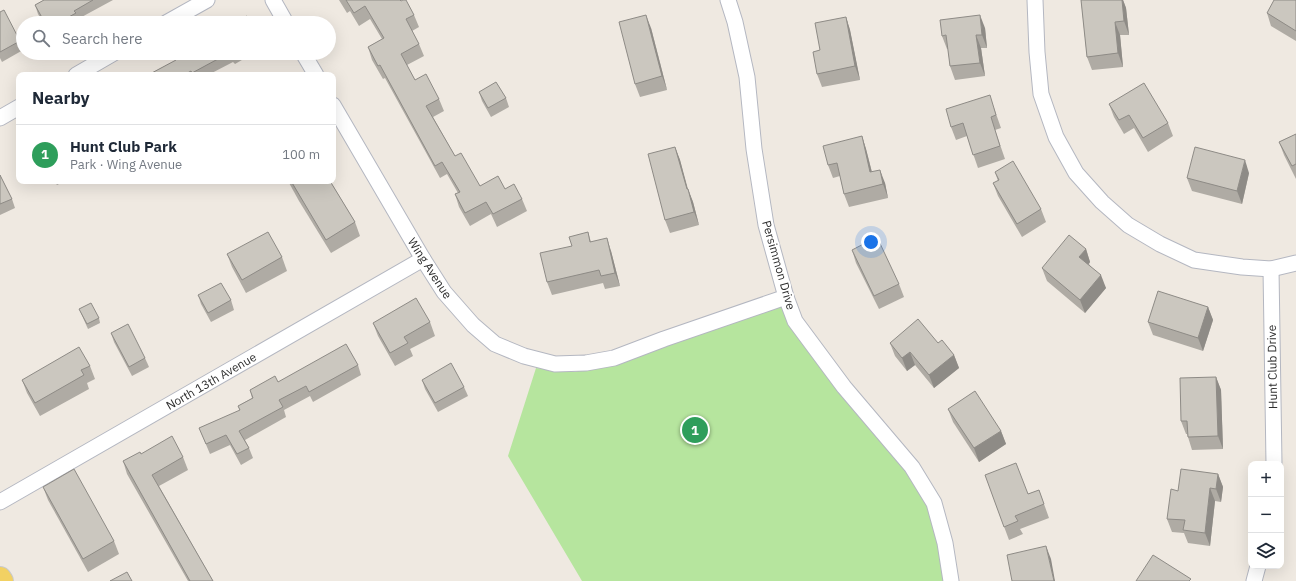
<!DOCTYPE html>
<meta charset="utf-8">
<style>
:root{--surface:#fff;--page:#f6f6f7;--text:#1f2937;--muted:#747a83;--line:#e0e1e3;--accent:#4264fb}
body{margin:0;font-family:"IBM Plex Sans",sans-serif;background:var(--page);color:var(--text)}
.controls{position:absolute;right:12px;bottom:12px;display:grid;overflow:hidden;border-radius:8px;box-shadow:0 4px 16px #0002}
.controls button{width:36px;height:36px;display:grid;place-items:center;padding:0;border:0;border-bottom:1px solid var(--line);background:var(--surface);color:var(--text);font:20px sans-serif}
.you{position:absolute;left:871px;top:242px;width:14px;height:14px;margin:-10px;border:3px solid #fff;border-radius:50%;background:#1a73e8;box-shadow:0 0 0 6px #1a73e833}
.badge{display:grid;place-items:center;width:26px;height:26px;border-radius:50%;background:var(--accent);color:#fff;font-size:13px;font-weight:700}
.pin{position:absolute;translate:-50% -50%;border:2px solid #fff;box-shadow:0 1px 4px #0006}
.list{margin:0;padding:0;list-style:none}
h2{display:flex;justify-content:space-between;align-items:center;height:52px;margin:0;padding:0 16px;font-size:17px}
h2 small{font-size:13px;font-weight:400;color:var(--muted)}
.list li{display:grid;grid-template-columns:26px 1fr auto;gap:12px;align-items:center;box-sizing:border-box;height:60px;padding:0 16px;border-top:1px solid var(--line)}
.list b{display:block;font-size:15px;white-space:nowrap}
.list p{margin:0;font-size:13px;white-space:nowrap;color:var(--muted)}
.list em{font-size:13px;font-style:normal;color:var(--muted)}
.icon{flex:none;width:22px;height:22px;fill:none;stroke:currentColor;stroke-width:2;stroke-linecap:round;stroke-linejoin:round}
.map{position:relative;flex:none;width:1296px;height:581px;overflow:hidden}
.search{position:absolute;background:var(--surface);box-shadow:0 4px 16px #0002;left:16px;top:16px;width:320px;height:44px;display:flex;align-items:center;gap:10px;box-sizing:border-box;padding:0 14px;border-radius:22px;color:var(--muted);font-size:15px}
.panel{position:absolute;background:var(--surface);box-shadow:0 4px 16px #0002;left:16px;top:72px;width:320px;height:112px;border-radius:8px}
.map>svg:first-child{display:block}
.park{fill:#b6e59e}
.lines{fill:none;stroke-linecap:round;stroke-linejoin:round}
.street-casing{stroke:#b4b7c1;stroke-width:17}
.primary-casing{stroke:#c9c9c9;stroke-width:24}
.street{stroke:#fff;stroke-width:15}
.primary{stroke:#f2d163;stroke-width:22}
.wall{fill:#afaba4}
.shaded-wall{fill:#8e8b86}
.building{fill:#cbc7bf;stroke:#8e8b86}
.labels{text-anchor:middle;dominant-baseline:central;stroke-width:4;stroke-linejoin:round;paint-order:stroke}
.street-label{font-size:12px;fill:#2e2e2e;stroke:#fff}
</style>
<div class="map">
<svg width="1296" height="581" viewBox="0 0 1296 581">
<rect width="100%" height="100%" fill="#efe9e1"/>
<polygon class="park" points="780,306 795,321 903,465 929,508 940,551 945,581 582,581 508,456 536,368 575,372"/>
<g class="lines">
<g class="street-casing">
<g id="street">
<polyline points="273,0 286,23"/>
<polyline points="728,0 735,22 747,77 754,149 766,225 786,297 795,321 844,387 912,467 934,503 945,543 951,581"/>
<polyline points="1035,0 1037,52 1041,94 1056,137 1076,173 1102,202 1128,225 1160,244 1194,260 1242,267 1271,269 1296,263"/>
<polyline points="166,23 207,0"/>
<polyline points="303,53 316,75"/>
<polyline points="76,75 114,53"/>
<polyline points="333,105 423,259 444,292 473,325 495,344 524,356 555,364 586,363 614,358 664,339 786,297"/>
<polyline points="0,118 19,107"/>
<polyline points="1271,269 1274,464"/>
<polyline points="0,502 423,259"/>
<polyline points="1254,581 1258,566"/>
</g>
</g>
<g class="primary-casing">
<polyline id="primary" points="0,578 2,581"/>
</g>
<use href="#street" class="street"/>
<use href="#primary" class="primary"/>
</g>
<g class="wall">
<polygon points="44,0 113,0 78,19 79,22 77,23 43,23 38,14 35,5"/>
<polygon points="339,0 400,0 414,15 419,27 412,31 419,44 424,56 407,65 415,80 439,99 444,111 433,117 455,156 480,186 505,189 522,199 527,211 497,227 491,214 470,226 459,207 455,194 458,193 447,174 440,178 385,78 383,79 372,60 368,47 382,39 370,19 359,26 350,11 347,13"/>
<polygon points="1081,0 1123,0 1126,8 1129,35 1120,35 1123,67 1092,70 1087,57"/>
<polygon points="1296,0 1296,41 1271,26 1267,13"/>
<polygon points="0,12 20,41 23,48 23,50 2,62 0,58"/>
<polygon points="846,17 850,30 860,80 822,87 817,74 820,50"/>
<polygon points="651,28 667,90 640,97 635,84"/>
<polygon points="985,28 987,48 981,48 985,76 955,80 950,66 948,49 947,49 942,36"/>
<polygon points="180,53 254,53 235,64 233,62 208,75 148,75 176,61 174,56"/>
<polygon points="479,92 506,98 509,107 491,117 482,101"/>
<polygon points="1109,104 1168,123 1173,136 1148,152 1134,128 1124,134 1114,117"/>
<polygon points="994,108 1001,128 995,130 1005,159 978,168 967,136 956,140 951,127"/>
<polygon points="1296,134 1296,179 1284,155 1279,142"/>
<polygon points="862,136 866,149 872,172 885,183 888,198 849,207 844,194 840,176 833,178 828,165"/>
<polygon points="675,147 680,160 688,189 693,202 699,225 670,233 665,220"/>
<polygon points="995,172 1041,209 1046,222 1022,237 998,196 993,183 998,181"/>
<polygon points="1249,173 1242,204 1192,191 1187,178"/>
<polygon points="0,175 12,199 15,208 0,215"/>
<polygon points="54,181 65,181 57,185"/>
<polygon points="288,181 330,181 355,222 360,236 331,253 299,201"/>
<polygon points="588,232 591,242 611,251 620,286 605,289 603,283 552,295 547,282 572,246"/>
<polygon points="1086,249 1090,262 1089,264 1106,288 1085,313 1047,281 1042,268"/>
<polygon points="852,250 899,284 904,297 879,309 856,263"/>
<polygon points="227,254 282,257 287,271 246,293 232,267"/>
<polygon points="198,295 231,300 234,310 211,322 201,304"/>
<polygon points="1208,307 1213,320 1203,351 1153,335 1148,322"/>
<polygon points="79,309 99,318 100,323 88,329"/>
<polygon points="430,322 435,336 410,349 413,356 395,366 378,336 373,323"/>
<polygon points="111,333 145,358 149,367 132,376 114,342"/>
<polygon points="890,343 938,343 954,355 959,368 934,388 915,365 907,371 895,356"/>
<polygon points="358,365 361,375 313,402 310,396 284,410 286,417 245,440 249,448 253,458 241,465 230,445 210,454 199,428 240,411 238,406 252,398 250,390 278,382"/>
<polygon points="90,366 95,379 87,383 89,389 40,416 27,393 22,380"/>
<polygon points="1216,377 1221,390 1223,449 1192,450 1188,437 1187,434 1186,434 1181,421"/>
<polygon points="422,380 464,387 468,396 438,412 425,389"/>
<polygon points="948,409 1001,431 1006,444 979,462 953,422"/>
<polygon points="141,454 183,457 188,470 159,486 213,581 188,581 127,474 123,461"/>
<polygon points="1218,474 1223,487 1221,502 1215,501 1210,546 1188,543 1184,533 1172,532 1167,519 1178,491"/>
<polygon points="985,475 1028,494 1039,490 1049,518 1020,529 1023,534 1009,540"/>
<polygon points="43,487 114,541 119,554 88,572 48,500"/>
</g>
<g class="shaded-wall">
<polygon points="1122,0 1123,0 1126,8 1129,35 1124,21"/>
<polygon points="646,15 651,28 667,90 662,76"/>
<polygon points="980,15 985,28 987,48 982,35"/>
<polygon points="846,17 850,30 860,80 855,66"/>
<polygon points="1115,22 1120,35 1123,67 1118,53"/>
<polygon points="976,35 981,48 985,76 980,63"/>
<polygon points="862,136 866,149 875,185 870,172"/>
<polygon points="675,147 680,160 691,202 687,189"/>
<polygon points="1245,160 1249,173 1242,204 1237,191"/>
<polygon points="880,170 885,183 888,198 883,184"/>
<polygon points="688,189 693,202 699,225 694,212"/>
<polygon points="607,238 611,251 620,286 615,273"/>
<polygon points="1086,249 1090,262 1084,270 1079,257"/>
<polygon points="1101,275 1106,288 1085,313 1080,300"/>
<polygon points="1208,307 1213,320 1203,351 1198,338"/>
<polygon points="910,352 915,365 907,371 902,358"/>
<polygon points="954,355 959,368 934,388 929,375"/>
<polygon points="1216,377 1221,390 1223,449 1218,436"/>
<polygon points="1001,431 1006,444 979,462 974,448"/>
<polygon points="1218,474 1223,487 1221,502 1216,489"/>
<polygon points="1210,488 1215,501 1210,546 1205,533"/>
<polygon points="1046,546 1051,559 1055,581 1054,581"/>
</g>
<g class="building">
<polygon points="44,0 93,0 74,11 76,13 58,23 45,23 35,5"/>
<polygon points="346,0 400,0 401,1 403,0 406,0 414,15 406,19 419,44 401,54 415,80 426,74 439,99 426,106 455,156 461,153 480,186 498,176 505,189 514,184 522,199 493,214 486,202 465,213 455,194 460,192 442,162 435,166 380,65 378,66 368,47 384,38 365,6 354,13"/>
<polygon points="1081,0 1122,0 1124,21 1115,22 1118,53 1087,57"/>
<polygon points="1274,0 1296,0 1296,31 1267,13"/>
<polygon points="4,10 20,41 0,52 0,12"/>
<polygon points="646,15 662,76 635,84 619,22"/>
<polygon points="980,15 982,35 976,35 980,63 950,66 946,35 942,36 940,20"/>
<polygon points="247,16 251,23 234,23"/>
<polygon points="846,17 855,66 817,74 813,52 820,50 815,23"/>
<polygon points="180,53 229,53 192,73 191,71 184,75 148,75 176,60 174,56"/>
<polygon points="230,53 235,53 231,55"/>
<polygon points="496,82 506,98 488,108 479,92"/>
<polygon points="1144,83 1168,123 1143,138 1129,115 1119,120 1109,104"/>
<polygon points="990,95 996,115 991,117 1000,146 973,155 963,123 951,127 946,109"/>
<polygon points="1296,134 1296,164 1292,166 1279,142"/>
<polygon points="862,136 870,172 880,170 883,184 844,194 837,163 828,165 823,146"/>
<polygon points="675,147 687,189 688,189 694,212 665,220 648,154"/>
<polygon points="1195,147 1245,160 1237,191 1187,178"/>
<polygon points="1013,161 1041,209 1017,224 993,183 999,180 995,172"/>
<polygon points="0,175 12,199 0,204"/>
<polygon points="291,181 330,181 355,222 326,240"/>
<polygon points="268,232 282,257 242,280 227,254"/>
<polygon points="588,232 590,242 607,238 615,273 601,276 599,270 547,282 540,253 572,246 569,237"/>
<polygon points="1069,235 1086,249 1079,257 1101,275 1080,300 1042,268"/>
<polygon points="877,237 899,284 874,296 852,250"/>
<polygon points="221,283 231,300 208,313 198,295"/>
<polygon points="1158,291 1208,307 1198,338 1148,322"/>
<polygon points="416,298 430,322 404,337 408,343 390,353 373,323"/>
<polygon points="91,303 99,318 87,324 79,309"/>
<polygon points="918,319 938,343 942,340 954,355 929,375 910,352 902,358 890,343"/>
<polygon points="128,324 145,358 129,367 111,333"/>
<polygon points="346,344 358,365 309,392 306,386 279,400 283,407 239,431 249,448 237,454 226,435 206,444 199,428 240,410 238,406 253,398 250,390 275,376 278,382"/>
<polygon points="79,347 90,366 81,370 84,375 35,403 22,380"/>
<polygon points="451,363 464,387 435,403 422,380"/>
<polygon points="1216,377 1218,436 1188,437 1187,421 1181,421 1180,378"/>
<polygon points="975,391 1001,431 974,448 948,409"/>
<polygon points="172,436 183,457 152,475 213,581 190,581 123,461 140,452 141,454"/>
<polygon points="1016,463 1028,494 1039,490 1044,504 1015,516 1018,521 1004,527 985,475"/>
<polygon points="74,469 114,541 83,559 43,487"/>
<polygon points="1181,469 1218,474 1216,489 1210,488 1205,533 1183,530 1185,520 1167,519 1171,489 1178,491"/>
<polygon points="1046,546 1054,581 1012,581 1007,555"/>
<polygon points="1153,555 1191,579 1189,581 1136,581"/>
<polygon points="127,572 132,581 110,581"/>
</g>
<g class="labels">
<g class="street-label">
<text transform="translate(779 265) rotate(74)">Persimmon Drive</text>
<text transform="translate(430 268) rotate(57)">Wing Avenue</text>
<text transform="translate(1272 367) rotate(-91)">Hunt Club Drive</text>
<text transform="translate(211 381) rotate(-30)">North 13th Avenue</text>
</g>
</g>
</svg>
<div class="controls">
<button>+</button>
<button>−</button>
<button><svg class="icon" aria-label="layers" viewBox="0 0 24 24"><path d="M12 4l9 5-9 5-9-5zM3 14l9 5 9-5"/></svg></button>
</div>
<div class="you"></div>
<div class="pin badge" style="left:695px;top:430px;background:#2e9e5b">1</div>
<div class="search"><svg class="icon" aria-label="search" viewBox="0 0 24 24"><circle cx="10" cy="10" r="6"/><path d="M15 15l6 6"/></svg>Search here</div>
<section class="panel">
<h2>Nearby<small></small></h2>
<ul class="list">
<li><span class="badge" style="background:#2e9e5b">1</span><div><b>Hunt Club Park</b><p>Park · Wing Avenue</p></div><em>100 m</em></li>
</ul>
</section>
</div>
